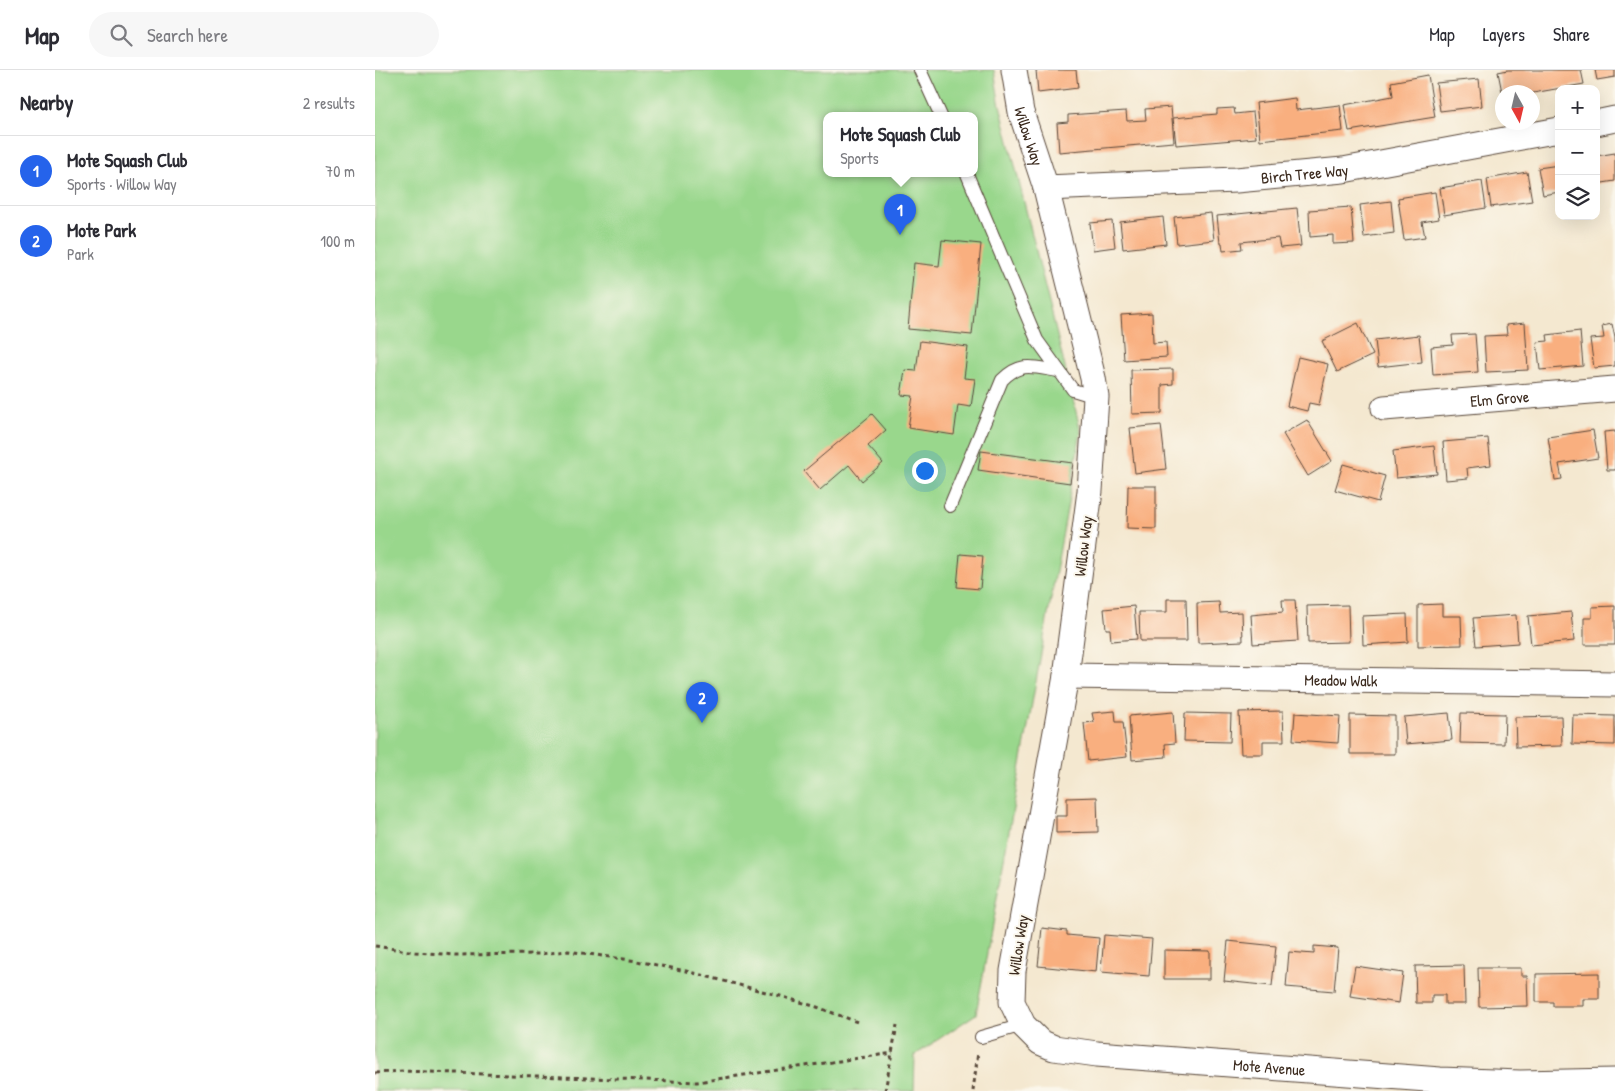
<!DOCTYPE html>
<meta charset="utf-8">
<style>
:root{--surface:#fff;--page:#f7f7f7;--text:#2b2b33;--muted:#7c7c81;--line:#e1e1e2;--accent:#2563eb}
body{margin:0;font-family:"Patrick Hand",sans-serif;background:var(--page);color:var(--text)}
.controls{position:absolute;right:15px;top:15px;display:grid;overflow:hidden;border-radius:10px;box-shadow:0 5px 20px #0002}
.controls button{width:45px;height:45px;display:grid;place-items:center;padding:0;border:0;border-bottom:1px solid var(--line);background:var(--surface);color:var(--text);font:25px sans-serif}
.compass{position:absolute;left:1120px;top:15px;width:45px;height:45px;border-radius:50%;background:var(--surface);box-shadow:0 5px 20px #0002;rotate:172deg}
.you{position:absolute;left:549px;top:400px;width:18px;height:18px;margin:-12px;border:4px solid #fff;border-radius:50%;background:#1a73e8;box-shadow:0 0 0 8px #1a73e833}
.badge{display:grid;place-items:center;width:32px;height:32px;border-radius:50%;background:var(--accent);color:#fff;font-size:16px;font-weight:700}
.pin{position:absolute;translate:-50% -41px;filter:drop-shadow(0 1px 2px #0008)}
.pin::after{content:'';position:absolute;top:26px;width:18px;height:15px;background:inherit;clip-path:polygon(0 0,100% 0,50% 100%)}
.popup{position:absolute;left:448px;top:42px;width:155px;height:65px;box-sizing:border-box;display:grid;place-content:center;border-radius:10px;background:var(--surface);filter:drop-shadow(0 1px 4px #0005);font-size:16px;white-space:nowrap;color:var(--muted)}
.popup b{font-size:19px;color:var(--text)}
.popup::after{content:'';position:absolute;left:50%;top:100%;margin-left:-10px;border:10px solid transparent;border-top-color:var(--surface)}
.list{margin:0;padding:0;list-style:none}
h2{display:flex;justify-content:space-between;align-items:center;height:65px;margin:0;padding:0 20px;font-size:21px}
h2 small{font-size:16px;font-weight:400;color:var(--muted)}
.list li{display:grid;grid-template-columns:32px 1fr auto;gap:15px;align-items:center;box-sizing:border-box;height:70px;padding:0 20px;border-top:1px solid var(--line)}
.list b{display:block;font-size:19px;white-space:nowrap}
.list p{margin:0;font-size:16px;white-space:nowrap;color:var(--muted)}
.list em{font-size:16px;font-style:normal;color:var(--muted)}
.icon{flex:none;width:28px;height:28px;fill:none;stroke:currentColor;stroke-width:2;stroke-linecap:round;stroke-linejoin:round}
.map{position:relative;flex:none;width:1240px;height:1021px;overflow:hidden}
header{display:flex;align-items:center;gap:30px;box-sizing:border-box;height:70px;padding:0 25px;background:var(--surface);border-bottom:1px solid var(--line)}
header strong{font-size:24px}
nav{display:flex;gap:28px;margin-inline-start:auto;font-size:18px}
.search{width:350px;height:45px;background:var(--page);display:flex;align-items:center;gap:12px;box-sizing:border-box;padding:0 18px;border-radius:28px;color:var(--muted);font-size:19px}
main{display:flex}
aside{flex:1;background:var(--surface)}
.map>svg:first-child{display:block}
.green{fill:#99d78c;stroke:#6a8055;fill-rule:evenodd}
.building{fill:#f9af7f}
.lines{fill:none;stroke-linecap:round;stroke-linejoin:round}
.service-casing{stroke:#574639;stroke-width:14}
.minor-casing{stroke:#574639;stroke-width:27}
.path{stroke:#574639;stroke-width:3;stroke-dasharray:4 4;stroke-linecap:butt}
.service{stroke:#fff;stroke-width:12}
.minor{stroke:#fff;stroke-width:25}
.labels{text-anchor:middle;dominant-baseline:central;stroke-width:4;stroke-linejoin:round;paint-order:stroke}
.street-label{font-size:16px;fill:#3b2a1e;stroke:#fbf7ec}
</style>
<header>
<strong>Map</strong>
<div class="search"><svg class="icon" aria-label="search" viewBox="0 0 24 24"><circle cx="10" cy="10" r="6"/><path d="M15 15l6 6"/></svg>Search here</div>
<nav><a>Map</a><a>Layers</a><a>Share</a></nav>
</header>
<main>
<aside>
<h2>Nearby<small>2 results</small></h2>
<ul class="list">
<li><span class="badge">1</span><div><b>Mote Squash Club</b><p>Sports · Willow Way</p></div><em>70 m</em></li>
<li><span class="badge">2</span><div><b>Mote Park</b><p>Park</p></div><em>100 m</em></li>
</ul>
</aside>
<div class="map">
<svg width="1240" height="1021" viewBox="0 0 1240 1021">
<rect width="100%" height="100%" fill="#fbf7ec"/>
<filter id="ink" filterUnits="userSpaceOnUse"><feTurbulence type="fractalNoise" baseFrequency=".02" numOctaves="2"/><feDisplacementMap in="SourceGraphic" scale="10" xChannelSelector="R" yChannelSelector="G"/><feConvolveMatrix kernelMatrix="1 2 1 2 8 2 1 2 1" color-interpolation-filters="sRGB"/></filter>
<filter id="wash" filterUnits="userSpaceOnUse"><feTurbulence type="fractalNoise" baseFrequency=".0096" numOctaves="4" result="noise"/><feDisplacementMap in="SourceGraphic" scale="20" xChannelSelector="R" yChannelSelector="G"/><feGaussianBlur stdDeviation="1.12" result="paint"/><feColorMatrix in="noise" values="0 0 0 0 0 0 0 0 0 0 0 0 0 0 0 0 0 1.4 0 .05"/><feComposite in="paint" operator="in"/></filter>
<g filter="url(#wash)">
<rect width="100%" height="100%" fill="#f4e8d0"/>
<path class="green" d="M 0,0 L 619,0 L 624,31 L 706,362 L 601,944 L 540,985 L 539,1021 L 0,1021 ZM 451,46 L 599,46 L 599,104 L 451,104 Z"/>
<g id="blocks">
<g class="building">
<polygon points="661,0 701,0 703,18 663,23"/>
<polygon points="1133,0 1206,0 1209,14 1158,23 1127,22 1123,2"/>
<polygon points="1220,0 1240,0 1240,7 1222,10"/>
<polygon points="1053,5 1060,47 974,61 969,35 1018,26 1016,12"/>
<polygon points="1104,9 1107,36 1065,41 1061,13"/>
<polygon points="920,28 921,40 965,35 968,61 885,70 881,33"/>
<polygon points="796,37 799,72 684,82 682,53 693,52 693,45 751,41 752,51 771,50 770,39"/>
<polygon points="859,38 860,44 878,42 881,68 801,75 798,48 842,44 842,39"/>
<polygon points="1240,83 1240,111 1221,114 1221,86"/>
<polygon points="1184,95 1184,122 1168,125 1163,98"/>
<polygon points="1152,102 1157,131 1116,137 1112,109"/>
<polygon points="1107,111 1111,138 1069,145 1065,118"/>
<polygon points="1060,122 1064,149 1047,152 1050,167 1029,170 1023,128"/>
<polygon points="1016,131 1019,163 989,167 985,135"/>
<polygon points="976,137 979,173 958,174 958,165 935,167 934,140"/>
<polygon points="922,138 926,176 905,178 903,168 866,172 867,179 848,181 847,173 845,173 842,146"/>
<polygon points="836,143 839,170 802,174 799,147"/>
<polygon points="788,147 791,174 748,179 745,152"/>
<polygon points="737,151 740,177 718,180 715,153"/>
<polygon points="567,170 606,174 597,265 533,259 539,193 564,196"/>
<polygon points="777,243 778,273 791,272 792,287 749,290 746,245"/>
<polygon points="983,253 998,285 962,302 947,271"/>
<polygon points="1150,253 1153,300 1111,302 1109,266 1132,265 1131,255"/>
<polygon points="1237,254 1240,268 1240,296 1219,298 1215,269 1229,268 1227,256"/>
<polygon points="1205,261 1208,296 1165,300 1162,272 1173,271 1172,265"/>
<polygon points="1100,264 1103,302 1058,305 1056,277 1078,275 1077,265"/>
<polygon points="1044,265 1047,292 1003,297 1000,270"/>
<polygon points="545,271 593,277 589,308 600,309 596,337 583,335 579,365 533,358 538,326 526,325 530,300 541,301"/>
<polygon points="923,287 953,294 944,335 934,333 932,341 912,336"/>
<polygon points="798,299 798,314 787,315 787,343 757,344 756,300"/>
<polygon points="497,344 511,360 493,376 508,393 487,411 474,395 445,420 429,401"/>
<polygon points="932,350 957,391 933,406 908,364"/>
<polygon points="786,355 791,399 760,403 755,358"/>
<polygon points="1218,360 1223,388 1184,394 1187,409 1180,410 1173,367"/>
<polygon points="1240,361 1240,400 1232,400 1229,362"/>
<polygon points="1113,368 1116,395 1092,398 1093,408 1071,410 1068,372"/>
<polygon points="1059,376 1062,404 1021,408 1018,381"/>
<polygon points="606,381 698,393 695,413 603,400"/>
<polygon points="968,394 1010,406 1003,432 960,420"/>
<polygon points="753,416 781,416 781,459 752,458"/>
<polygon points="585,484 608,486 605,519 582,517"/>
<polygon points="792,529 811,529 812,571 765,571 764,542 792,542"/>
<polygon points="907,530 920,530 923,571 878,574 876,545 908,542"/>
<polygon points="844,532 845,543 867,542 868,571 823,573 822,533"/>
<polygon points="1067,534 1067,546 1086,546 1087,575 1043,576 1043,535"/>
<polygon points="973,535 974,572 933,573 932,536"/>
<polygon points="759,536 762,569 736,571 735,559 731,559 729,539"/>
<polygon points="1240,536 1240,575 1209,575 1209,548 1217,548 1217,537"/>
<polygon points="1196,542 1199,571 1156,575 1153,546"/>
<polygon points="1032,544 1033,572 988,575 987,546"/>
<polygon points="1141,545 1143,573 1101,576 1098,548"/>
<polygon points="740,641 741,652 748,652 752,687 713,691 709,653 719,652 717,643"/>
<polygon points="908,641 909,671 888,671 888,684 866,684 864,642"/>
<polygon points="798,642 800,673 790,674 791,687 757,690 754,646"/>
<polygon points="810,643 856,644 855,672 809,671"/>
<polygon points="920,643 965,646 963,673 918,670"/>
<polygon points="1074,643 1077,670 1031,674 1029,647"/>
<polygon points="1086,643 1130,644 1129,674 1085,673"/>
<polygon points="975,645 1020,646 1020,684 975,684"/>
<polygon points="1198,645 1240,646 1240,675 1197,674"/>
<polygon points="1186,646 1187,676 1141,677 1140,647"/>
<polygon points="722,727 723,762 681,763 681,746 692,746 692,728"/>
<polygon points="667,858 692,861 692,865 724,868 721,902 663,896"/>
<polygon points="729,865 777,869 774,906 726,902"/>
<polygon points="853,871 901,876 897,916 849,911"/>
<polygon points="939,876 963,878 959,921 911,917 914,882 939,884"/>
<polygon points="789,880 835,881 835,909 789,909"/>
<polygon points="1089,895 1090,934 1070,934 1070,925 1057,925 1057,933 1041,933 1040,896"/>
<polygon points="980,896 1028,903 1024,933 975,926"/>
<polygon points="1103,898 1146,898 1146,906 1152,906 1153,936 1104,937"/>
<polygon points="1224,903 1224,929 1208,929 1208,936 1178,936 1178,932 1161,932 1161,904"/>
</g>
</g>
</g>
<g filter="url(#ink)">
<use href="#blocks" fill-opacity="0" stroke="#574639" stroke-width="1"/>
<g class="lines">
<g class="service-casing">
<g id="service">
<polyline points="545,0 566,46"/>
<polyline points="592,104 662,270 698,320 721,327"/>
<path d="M 575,436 L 627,310 C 646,291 658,297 683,301"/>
<polyline points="606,967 648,955"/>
</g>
</g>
<g class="minor-casing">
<g id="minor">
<path id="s1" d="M 639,0 L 646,42 L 671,118 L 718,308 L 721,327 L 715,421 L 691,606 L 638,901 L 637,932 L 648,955 L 665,972 L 679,978 L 722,984 L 1065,1010 L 1145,1013 L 1240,1011"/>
<polyline points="1221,53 1240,49"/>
<path id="s2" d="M 671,118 L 861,110 L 968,100 L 1184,60"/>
<path id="s3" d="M 1009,338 L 1240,319"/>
<path id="s4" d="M 691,606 L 1240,614"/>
</g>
</g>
<g class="path">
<polyline points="0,876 40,882 80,885 164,884 193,881 262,891 311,901 402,925 442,937 485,953"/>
<polyline points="0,1003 28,1001 322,1012 518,983"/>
<polyline points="510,1021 522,955"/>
<polyline points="598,1021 603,982"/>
</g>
<use href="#service" class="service"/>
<use href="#minor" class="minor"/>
</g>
</g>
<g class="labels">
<g class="street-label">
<text stroke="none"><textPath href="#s1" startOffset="68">Willow Way</textPath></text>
<text stroke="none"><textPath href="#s2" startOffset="259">Birch Tree Way</textPath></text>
<text stroke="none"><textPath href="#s3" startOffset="116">Elm Grove</textPath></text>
<text transform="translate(708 476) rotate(-83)">Willow Way</text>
<text stroke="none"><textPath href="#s4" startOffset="275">Meadow Walk</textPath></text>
<text transform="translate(643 875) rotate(-81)">Willow Way</text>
<text stroke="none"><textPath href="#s1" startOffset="1230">Mote Avenue</textPath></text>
</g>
</g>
</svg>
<div class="controls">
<button>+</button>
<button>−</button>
<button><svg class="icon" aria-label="layers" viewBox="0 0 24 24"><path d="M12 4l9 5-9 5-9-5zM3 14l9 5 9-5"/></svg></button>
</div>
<svg class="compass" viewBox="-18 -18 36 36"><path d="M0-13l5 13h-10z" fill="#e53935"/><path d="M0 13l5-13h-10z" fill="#7c7c81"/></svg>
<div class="you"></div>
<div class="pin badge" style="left:525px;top:165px">1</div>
<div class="popup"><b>Mote Squash Club</b>Sports</div>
<div class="pin badge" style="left:327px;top:653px">2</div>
</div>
</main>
